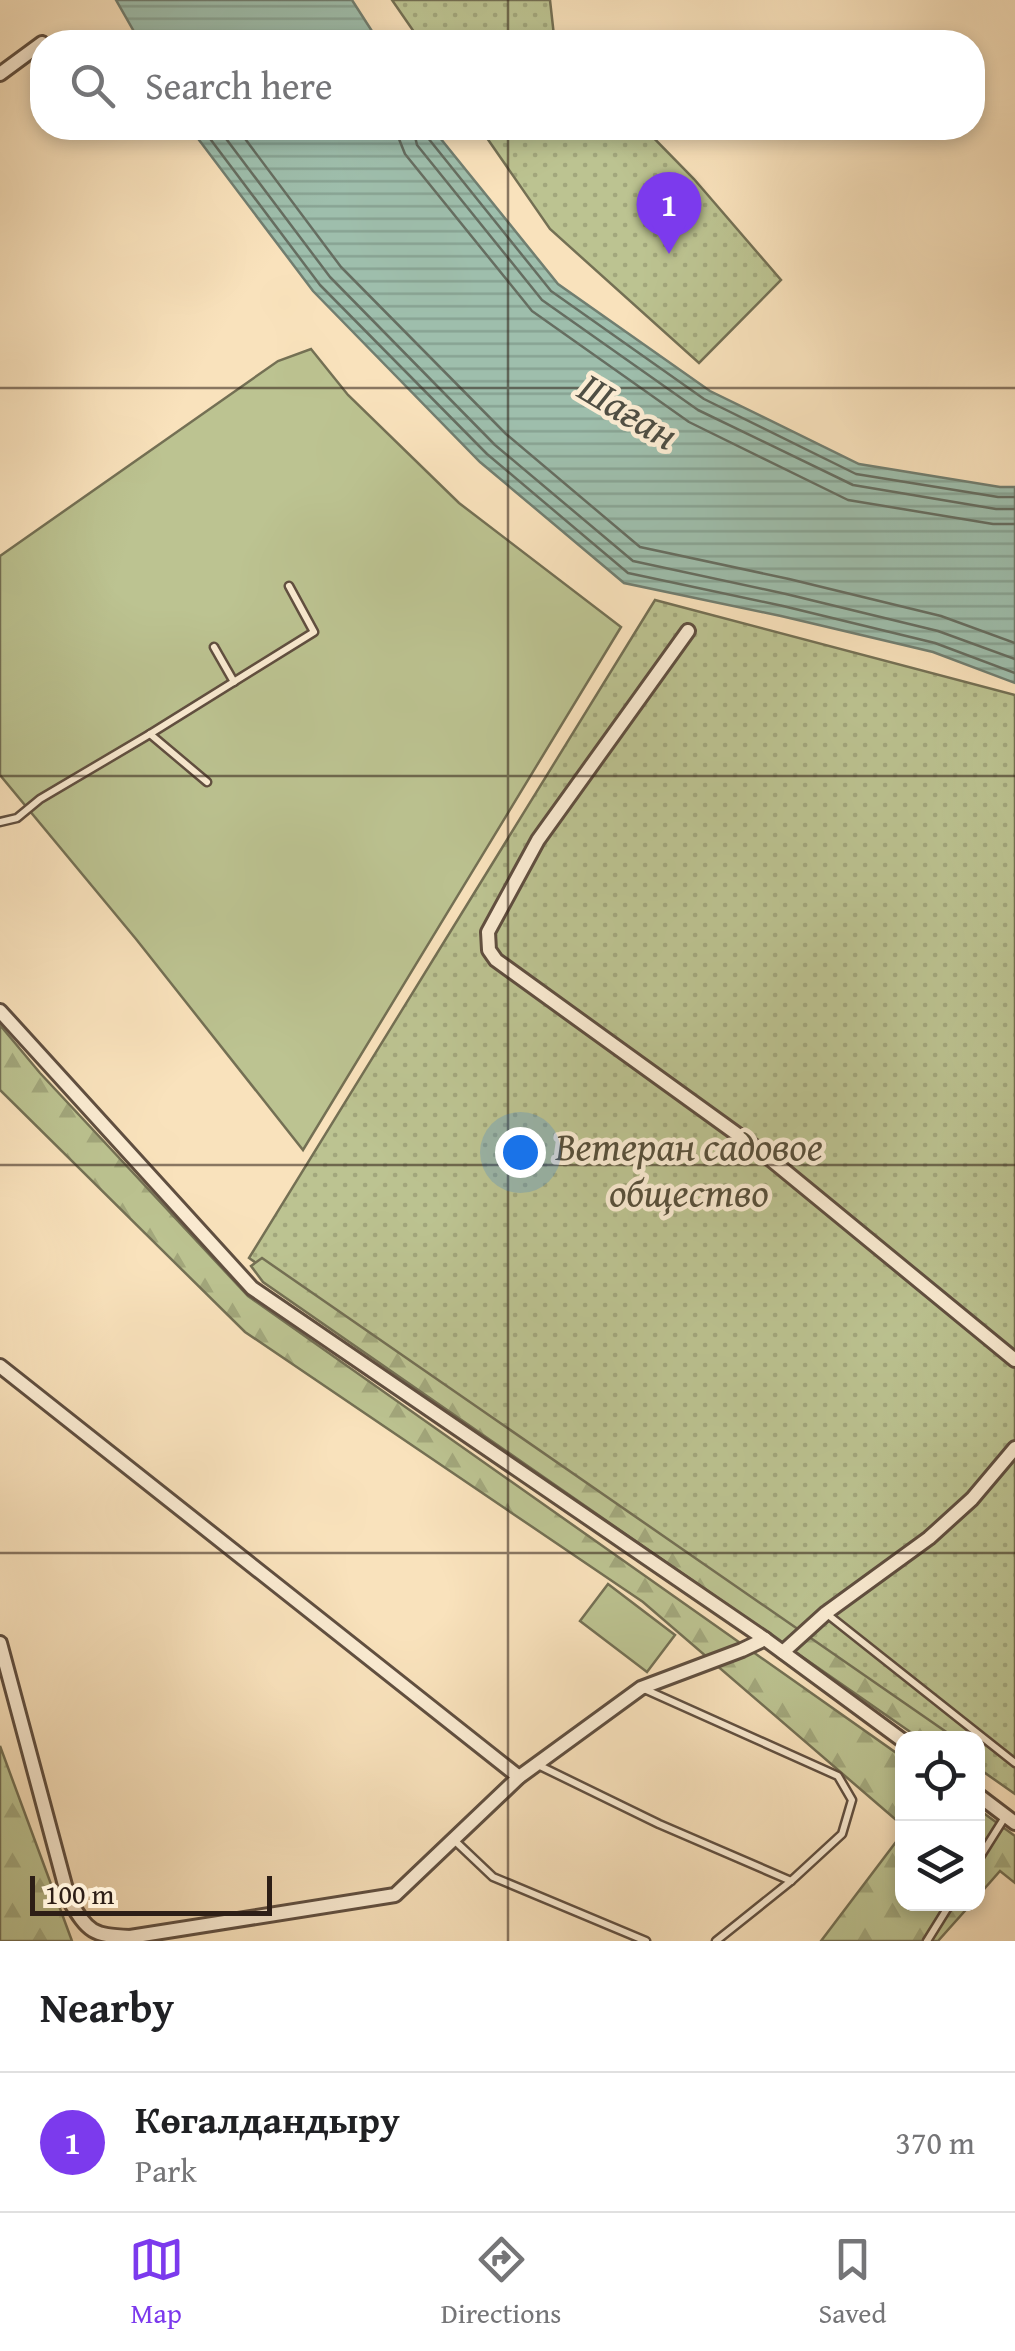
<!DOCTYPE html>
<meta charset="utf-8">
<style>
:root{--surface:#fff;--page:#f6f6f6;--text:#202124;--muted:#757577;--line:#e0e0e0;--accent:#7c3aed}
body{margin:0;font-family:"Gentium Book Plus",serif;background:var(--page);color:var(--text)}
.controls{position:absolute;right:30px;bottom:30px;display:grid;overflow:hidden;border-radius:20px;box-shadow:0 5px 15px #0003}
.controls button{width:90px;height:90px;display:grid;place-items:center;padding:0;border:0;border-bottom:2px solid var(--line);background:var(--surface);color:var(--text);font:50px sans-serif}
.scale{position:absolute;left:30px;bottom:25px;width:242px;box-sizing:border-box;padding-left:10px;border:5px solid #2d1e16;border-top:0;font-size:28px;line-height:35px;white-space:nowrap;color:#2d1e16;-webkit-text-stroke:8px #fbecd3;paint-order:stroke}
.you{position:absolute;left:520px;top:1152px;width:35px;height:35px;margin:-25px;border:8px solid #fff;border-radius:50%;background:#1a73e8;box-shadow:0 0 0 15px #1a73e833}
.badge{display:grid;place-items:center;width:65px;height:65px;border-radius:50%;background:var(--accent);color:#fff;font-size:32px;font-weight:700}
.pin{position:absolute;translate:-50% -82px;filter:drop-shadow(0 2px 5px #0008)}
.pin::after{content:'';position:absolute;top:52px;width:35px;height:30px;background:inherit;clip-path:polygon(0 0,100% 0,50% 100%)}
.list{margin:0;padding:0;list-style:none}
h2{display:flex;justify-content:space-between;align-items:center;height:130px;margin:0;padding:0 40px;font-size:42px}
h2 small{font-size:32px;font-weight:400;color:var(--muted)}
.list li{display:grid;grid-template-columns:65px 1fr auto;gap:30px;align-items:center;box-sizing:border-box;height:140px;padding:0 40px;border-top:2px solid var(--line)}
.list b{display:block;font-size:38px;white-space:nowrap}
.list p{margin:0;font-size:32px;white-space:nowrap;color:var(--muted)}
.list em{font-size:32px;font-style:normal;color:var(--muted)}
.icon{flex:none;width:55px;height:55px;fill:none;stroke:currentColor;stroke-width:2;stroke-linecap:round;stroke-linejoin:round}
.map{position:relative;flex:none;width:1015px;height:1941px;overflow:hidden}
.search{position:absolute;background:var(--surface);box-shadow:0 5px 15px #0003;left:30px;right:30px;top:30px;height:110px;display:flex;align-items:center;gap:25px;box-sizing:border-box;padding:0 35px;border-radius:40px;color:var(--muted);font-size:38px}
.sheet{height:270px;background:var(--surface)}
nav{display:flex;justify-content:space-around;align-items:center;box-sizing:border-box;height:140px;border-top:2px solid var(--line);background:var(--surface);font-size:28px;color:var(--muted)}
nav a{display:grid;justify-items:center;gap:5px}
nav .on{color:var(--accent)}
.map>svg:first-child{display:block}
.grass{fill:url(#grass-dots);stroke:#747054;stroke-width:2.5}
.forest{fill:url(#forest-firs);stroke:#747054;stroke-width:2.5}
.park{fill:#bcc391;stroke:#747054;stroke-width:2.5}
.water{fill:url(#water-rules);stroke:#717e70;stroke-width:2.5}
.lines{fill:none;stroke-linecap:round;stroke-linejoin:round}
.shore{stroke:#666e61;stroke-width:2.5}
.lane-casing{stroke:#604f40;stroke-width:11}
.street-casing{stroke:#604f40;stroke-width:18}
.lane{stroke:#fbecd3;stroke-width:6}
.street{stroke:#fbecd3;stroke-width:12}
.grid{fill:none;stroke:#2d1e16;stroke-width:2.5;stroke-opacity:0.55}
.labels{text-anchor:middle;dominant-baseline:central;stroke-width:9;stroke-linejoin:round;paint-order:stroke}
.park-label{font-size:40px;font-style:italic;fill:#58503b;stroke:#fbecd3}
.water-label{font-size:42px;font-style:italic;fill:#4f4e43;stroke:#fbecd3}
</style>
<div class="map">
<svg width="1015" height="1941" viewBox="0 0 1015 1941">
<defs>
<pattern id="grass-dots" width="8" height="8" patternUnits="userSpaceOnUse" patternTransform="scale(2.5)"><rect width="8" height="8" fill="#bcc391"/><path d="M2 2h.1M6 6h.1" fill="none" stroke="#a2a77c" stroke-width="1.8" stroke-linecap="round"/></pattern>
<pattern id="forest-firs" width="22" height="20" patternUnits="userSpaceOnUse" patternTransform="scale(2.5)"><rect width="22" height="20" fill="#bcc391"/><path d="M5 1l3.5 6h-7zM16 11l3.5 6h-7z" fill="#a2a77c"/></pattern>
<pattern id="water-rules" width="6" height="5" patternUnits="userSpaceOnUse" patternTransform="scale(2.5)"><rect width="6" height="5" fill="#9ebeac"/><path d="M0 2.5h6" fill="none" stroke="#88a393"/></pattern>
</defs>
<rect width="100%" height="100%" fill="#f9e2bc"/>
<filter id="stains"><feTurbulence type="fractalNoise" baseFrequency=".002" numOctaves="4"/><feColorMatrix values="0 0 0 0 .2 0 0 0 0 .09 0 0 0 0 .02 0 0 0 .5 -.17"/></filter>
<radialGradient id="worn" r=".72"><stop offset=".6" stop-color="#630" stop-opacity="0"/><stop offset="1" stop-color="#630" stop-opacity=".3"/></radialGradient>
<g class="grass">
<polygon points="392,0 550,0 554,36 560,42 421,42"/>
<polygon points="480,128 644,128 694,179 781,280 699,363 550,229"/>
<polygon points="655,600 1015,695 1015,1794 978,1768 978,1738 936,1738 249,1258"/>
</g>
<g class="forest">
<polygon points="0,1025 40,1073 248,1296 902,1757 902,1825 643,1602 245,1332 0,1090"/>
<polygon points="262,1258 955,1738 919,1738 263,1282 251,1266"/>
<polygon points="0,1746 72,1941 0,1941"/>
<polygon points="978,1809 1015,1836 1015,1883 1000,1871 978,1896"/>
<polygon points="902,1834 902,1904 971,1904 938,1941 821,1941"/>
</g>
<g class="park">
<polygon points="311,349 348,395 459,503 621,627 303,1150 136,939 0,775 0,556 278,361"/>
<polygon points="608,1584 675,1635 647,1672 580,1621"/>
</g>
<g class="water">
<polygon points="116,0 352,0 379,42 140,42"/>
<polygon points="190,128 432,128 558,284 710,391 859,464 1000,487 1015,487 1015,683 933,652 781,616 624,583 480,462 313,291"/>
</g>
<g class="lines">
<g class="shore">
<polyline points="202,128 320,285 487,454 628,573 783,606 935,643 1015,673"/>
<polyline points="218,128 330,277 495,445 633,561 786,594 938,631 1015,659"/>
<polyline points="237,128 341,267 506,434 640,547 789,579 941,616 1015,643"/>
<polyline points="397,128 399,139 405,154 532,311 689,422 848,500 993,524 1015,524"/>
<polyline points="413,128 417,145 542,300 698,410 853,485 996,509 1015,509"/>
<polyline points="425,128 428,138 551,291 704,399 856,474 998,497 1015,497"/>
</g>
<g class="lane-casing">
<g id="lane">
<polyline points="214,647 234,682"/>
<polyline points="150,734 207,782"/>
<polyline points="0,822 17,818 40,799 150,734 314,632 289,586"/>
<polyline points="827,1614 1015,1763"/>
<polyline points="642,1688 838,1776 852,1800 842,1834 791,1881 716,1941"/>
<polyline points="538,1765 659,1824 791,1881"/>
<polyline points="454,1840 493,1877 646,1941"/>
<polyline points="978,1860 1005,1817"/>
<polyline points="927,1941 950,1904"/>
</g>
</g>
<g class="street-casing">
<g id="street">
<polyline points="0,74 42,43"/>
<polyline points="688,631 538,840 488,932 489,950 496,960 763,1153 1015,1360"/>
<polyline points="0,1011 252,1288 765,1639 902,1740"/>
<polyline points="0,1366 519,1777"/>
<path d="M 0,1643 L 69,1900 C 89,1933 92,1935 130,1937 L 395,1895 L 519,1777 L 641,1688 L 742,1650 L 765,1639"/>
<polyline points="783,1652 826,1613 929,1538 972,1499 1015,1448"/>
<polyline points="978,1795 1015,1823"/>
</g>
</g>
<use href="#lane" class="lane"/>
<use href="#street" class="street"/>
</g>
<path class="grid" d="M 508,0 L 508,42M 508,128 L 508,1941M 0,388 L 1015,388M 0,776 L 1015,776M 0,1165 L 1015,1165M 0,1553 L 1015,1553"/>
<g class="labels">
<g class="park-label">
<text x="689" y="1145">Ветеран садовое<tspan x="689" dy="46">общество</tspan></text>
</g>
<g class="water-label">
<text transform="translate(629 410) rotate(31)">Шаған</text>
</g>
</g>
<rect width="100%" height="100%" filter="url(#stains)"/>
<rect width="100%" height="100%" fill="url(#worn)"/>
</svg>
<div class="controls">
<button><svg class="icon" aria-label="locate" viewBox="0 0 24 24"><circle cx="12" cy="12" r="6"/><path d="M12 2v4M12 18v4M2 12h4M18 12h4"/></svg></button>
<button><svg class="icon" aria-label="layers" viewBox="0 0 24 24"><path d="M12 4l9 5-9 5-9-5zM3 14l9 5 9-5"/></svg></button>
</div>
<div class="scale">100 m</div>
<div class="you"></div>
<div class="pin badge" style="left:669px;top:254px">1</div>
<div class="search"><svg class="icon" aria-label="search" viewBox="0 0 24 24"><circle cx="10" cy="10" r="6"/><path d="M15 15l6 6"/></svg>Search here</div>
</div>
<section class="sheet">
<h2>Nearby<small></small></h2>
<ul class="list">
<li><span class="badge">1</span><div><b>Көгалдандыру</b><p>Park</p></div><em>370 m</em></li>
</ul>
</section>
<nav>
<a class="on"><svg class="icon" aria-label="map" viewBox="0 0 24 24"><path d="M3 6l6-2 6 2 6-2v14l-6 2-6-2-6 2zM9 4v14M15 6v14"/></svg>Map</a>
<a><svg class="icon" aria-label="directions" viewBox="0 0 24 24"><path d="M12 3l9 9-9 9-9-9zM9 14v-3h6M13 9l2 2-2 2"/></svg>Directions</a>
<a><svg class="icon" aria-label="saved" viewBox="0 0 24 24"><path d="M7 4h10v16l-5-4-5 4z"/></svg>Saved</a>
</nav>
